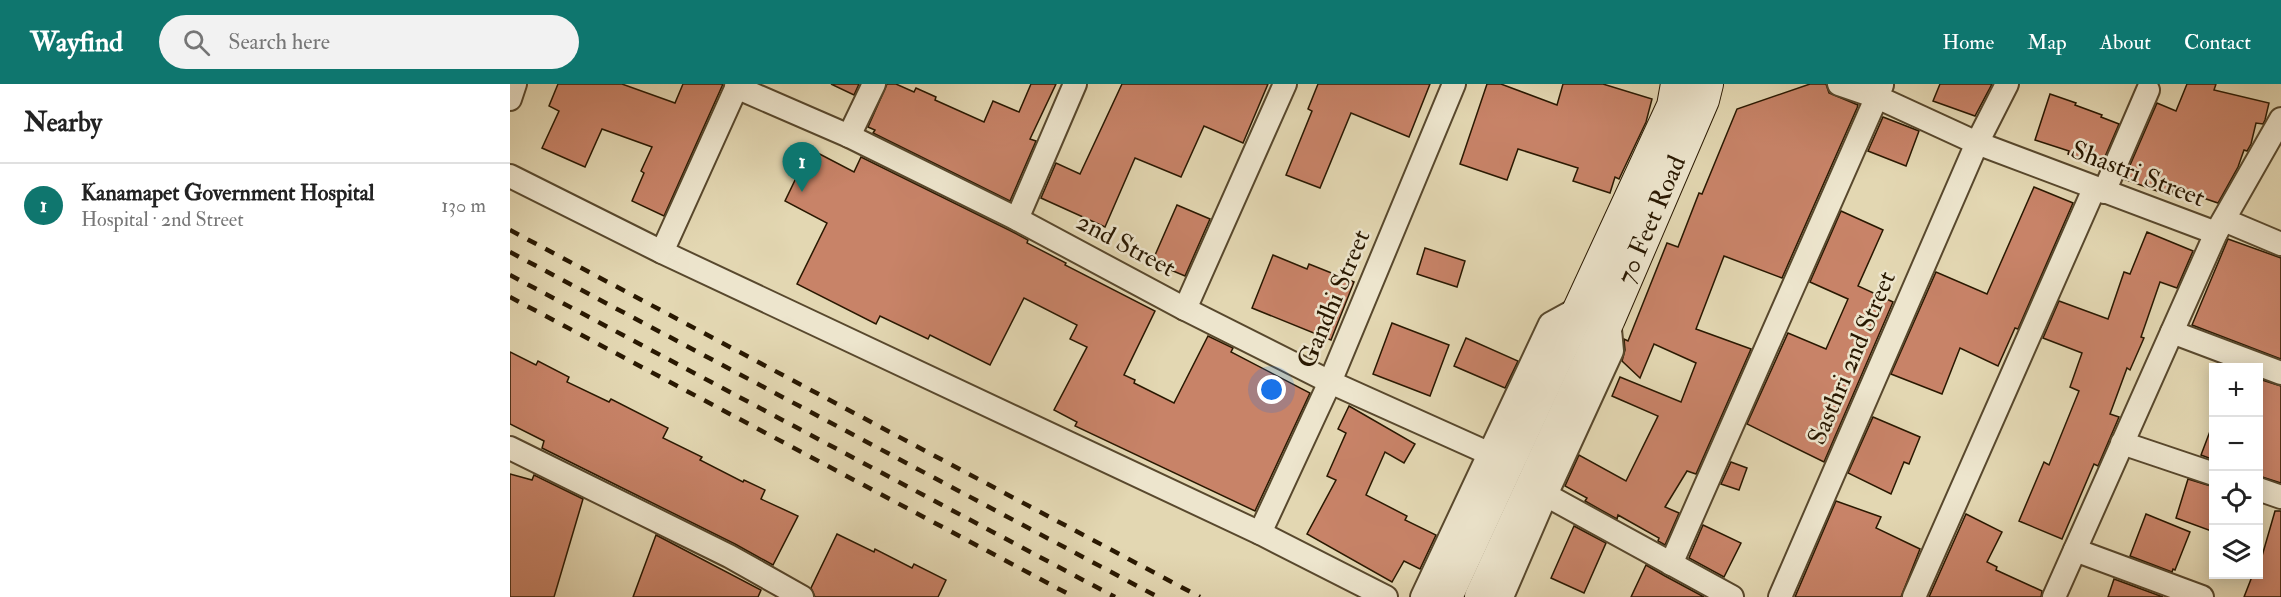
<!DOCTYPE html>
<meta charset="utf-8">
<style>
:root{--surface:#fff;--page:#f2f2f2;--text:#222;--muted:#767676;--line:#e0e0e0;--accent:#0f766e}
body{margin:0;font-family:"IM FELL Double Pica",serif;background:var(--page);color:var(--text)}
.controls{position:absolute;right:18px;bottom:18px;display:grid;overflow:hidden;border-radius:0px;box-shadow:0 3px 15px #0003}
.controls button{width:54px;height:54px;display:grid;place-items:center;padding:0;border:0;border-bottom:2px solid var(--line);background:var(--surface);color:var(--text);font:30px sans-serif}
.you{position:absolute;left:762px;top:306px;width:21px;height:21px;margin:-15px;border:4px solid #fff;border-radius:50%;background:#1a73e8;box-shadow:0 0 0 9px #1a73e833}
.badge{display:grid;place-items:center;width:39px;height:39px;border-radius:50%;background:var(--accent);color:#fff;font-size:20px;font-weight:700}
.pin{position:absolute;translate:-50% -50px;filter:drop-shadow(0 2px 3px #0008)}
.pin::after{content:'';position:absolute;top:32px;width:21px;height:18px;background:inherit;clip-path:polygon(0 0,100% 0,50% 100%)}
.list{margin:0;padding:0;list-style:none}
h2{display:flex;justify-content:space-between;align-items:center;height:78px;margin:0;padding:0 24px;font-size:26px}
h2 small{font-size:20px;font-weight:400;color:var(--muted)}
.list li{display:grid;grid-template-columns:39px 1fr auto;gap:18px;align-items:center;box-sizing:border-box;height:84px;padding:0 24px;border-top:2px solid var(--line)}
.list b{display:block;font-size:22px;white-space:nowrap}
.list p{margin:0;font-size:20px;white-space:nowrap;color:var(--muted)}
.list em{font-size:20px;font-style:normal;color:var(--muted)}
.icon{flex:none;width:33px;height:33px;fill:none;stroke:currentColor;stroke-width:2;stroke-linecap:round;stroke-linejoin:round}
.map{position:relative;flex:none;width:1771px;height:513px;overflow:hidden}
header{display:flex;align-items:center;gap:36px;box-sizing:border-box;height:84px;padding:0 30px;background:var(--accent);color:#fff}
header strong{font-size:28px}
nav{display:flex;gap:33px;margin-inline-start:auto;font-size:21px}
.search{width:420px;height:54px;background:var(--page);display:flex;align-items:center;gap:15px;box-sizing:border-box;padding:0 21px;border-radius:33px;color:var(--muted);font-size:22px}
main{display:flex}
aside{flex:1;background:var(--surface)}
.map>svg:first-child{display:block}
.building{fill:#c88368;stroke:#291801;stroke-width:1.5}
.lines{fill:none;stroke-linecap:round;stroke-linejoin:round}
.minor-casing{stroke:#58482d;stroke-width:26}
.secondary-casing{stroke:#291801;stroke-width:34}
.minor{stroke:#ede5cd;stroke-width:22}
.secondary{stroke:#ede5cd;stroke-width:32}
.rail{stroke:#291801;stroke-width:4.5;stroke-dasharray:10 10;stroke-linecap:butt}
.labels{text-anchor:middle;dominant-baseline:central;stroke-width:5;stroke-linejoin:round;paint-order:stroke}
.street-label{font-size:26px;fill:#291801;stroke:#ede5cd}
</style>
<header>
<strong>Wayfind</strong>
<div class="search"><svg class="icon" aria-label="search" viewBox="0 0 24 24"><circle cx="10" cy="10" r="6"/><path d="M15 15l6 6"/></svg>Search here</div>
<nav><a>Home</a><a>Map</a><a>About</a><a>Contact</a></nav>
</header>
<main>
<aside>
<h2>Nearby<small></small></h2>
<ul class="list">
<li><span class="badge">1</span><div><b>Kanamapet Government Hospital</b><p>Hospital · 2nd Street</p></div><em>130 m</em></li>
</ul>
</aside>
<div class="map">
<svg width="1771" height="513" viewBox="0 0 1771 513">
<rect width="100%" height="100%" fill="#e3d7b2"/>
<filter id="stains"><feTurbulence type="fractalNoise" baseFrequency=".00333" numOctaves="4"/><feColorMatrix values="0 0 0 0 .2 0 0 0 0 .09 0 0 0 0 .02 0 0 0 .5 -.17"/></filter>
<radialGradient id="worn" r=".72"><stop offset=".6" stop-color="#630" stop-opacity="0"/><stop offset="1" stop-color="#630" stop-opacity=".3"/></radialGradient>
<g class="building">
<polygon points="48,0 112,0 165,19 173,0 213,0 154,132 122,117 134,89 131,87 142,63 92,45 75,83 32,64 49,27 39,22"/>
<polygon points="321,0 349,0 344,11"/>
<polygon points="377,0 386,0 404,8 406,4 426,13 425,16 474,38 483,17 509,28 521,0 546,0 520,55 526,57 500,117 363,49 365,46 358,43"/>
<polygon points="612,0 758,0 733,59 694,42 671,93 625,74 595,143 531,114 546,79 570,90"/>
<polygon points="808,0 920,0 899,53 841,29 810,104 776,91 802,27 798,25"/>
<polygon points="977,0 991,0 1047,21 1053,0 1093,0 1142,15 1136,38 1109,95 1105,93 1100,109 1063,97 1068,84 1008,65 997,96 950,80"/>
<polygon points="1300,0 1316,0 1319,9 1348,21 1347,24 1272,194 1214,172 1186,245 1241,265 1186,390 1177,387 1155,423 1169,429 1155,461 1148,457 1149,454 1108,431 1107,435 1075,417 1077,414 1055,402 1069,371 1116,397 1148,332 1102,312 1110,293 1171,318 1186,279 1144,260 1130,294 1112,277 1115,266 1114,255 1118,257 1157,159 1168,163 1189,109 1192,110 1227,25"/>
<polygon points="1430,0 1482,0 1465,32 1423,17"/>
<polygon points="1677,0 1706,0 1704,6 1759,19 1755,36 1753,40 1746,39 1741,60 1737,67 1734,66 1728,83 1708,119 1664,104 1661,112 1614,95 1647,19 1666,27"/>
<polygon points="1540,10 1566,19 1565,21 1592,31 1591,33 1609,40 1591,82 1558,70 1559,67 1525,56"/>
<polygon points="1373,33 1409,47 1396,82 1358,67"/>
<polygon points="300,65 344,88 351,73 501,147 518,156 517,159 556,179 555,181 645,227 614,291 625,296 624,299 664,319 698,252 723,264 721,268 800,309 745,427 565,342 567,338 544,326 577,263 560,255 567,241 514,214 480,281 420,251 418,255 370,232 366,240 287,200 317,139 275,117"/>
<polygon points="1524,103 1563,119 1508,245 1505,244 1488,282 1450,264 1432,310 1381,290 1426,188 1477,210"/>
<polygon points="667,121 700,135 675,192 642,178"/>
<polygon points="1331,127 1373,146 1348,202 1383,218 1314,378 1237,340 1278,249 1316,265 1338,215 1300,198"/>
<polygon points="1637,148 1683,167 1667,204 1650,198 1631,253 1634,254 1620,286 1617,284 1600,330 1609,333 1588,382 1584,380 1552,455 1509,437 1534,378 1539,381 1569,307 1560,303 1572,269 1533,254 1549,217 1598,235 1614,188 1620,190"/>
<polygon points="1718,155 1771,174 1771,275 1682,241"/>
<polygon points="915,164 955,177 947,203 907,190"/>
<polygon points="763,171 797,185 799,180 844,198 821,256 742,224"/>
<polygon points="882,239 939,261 920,312 863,290"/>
<polygon points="956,254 1008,277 995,304 944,282"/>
<polygon points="0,268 26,281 28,277 59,293 57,298 99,318 101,315 158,344 153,354 192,373 190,376 233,398 234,396 255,406 251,415 288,432 263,481 225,460 32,364 34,357 0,340"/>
<polygon points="1749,295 1771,302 1771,399 1749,392"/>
<polygon points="839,322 905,360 894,379 875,368 856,411 897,432 895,436 926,451 910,485 894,477 882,498 797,450 826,396 817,392 836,349 828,345"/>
<polygon points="1363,333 1410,353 1399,380 1394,378 1381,410 1338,389"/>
<polygon points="1702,342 1704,342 1704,376 1691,371"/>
<polygon points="1221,378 1237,384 1229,406 1211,400"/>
<polygon points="0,390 22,396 24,391 73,415 44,513 0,513"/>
<polygon points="1678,395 1704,403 1704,448 1666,434"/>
<polygon points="1326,417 1371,433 1366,444 1410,465 1391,513 1285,513"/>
<polygon points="1765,427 1771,427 1771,513 1734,513 1743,490 1749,490 1749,478 1750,479"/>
<polygon points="1456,430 1492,448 1477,478 1487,483 1486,486 1532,507 1531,513 1419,513"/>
<polygon points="1636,430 1680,448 1665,486 1663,485 1662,488 1620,472"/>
<polygon points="1193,441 1231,459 1214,493 1179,474"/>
<polygon points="1064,442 1096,459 1074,509 1041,494"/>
<polygon points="327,450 364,468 365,465 402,484 404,480 436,496 428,513 305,513 301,504"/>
<polygon points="146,451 251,506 248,513 123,513"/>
<polygon points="1136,481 1155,492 1194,513 1121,513"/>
<polygon points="1604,495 1653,513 1598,513"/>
</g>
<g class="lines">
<g class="minor-casing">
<g id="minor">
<polyline points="1329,0 1367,13 1467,59 1706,149 1544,513"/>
<polyline points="226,3 339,52 507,135 675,225 820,298 978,369"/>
<polyline points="0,15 5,0"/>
<polyline points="339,52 364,0"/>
<polyline points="0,92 152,168 750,449 876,513"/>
<polyline points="1594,108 1638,6"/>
<polyline points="507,135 565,0"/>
<polyline points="1714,136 1771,160"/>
<polyline points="1706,149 1771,35"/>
<polyline points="152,168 228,0"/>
<polyline points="675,225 775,0"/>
<polyline points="1662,248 1771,289"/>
<polyline points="1612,359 1704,390"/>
<polyline points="0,364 219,472 292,513"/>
<polyline points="1748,405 1771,413"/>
<polyline points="1036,411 1222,513"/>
<polyline points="750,449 820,298 944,0"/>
<polyline points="1565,466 1692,513"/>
<polyline points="1161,480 1372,1"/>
<polyline points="912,513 1040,240 1071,223 1099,235 1102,267 1036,411 992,513"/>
<polyline points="1270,513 1467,59 1497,0"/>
<polyline points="1404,513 1584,105"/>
</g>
</g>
<g class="secondary-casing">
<g id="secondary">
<polyline points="936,513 1163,22 1167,0"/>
<path id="s1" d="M 971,513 L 1099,235 L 1193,16 L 1197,0"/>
</g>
</g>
<use href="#minor" class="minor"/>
<use href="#secondary" class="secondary"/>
<g class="rail">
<polyline points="0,146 690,513"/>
<polyline points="0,168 648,513"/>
<polyline points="0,191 605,513"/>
<polyline points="0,213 564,513"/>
</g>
</g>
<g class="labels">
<g class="street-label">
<text transform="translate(1628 90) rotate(21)">Shastri Street</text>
<text stroke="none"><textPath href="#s1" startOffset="414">70 Feet Road</textPath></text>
<text transform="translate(616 161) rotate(28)">2nd Street</text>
<text transform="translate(824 215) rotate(-67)">Gandhi Street</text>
<text transform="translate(1342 274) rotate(-67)">Sasthri 2nd Street</text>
</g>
</g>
<rect width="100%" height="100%" filter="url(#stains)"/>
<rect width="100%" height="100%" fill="url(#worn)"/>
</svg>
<div class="controls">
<button>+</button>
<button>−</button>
<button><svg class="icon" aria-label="locate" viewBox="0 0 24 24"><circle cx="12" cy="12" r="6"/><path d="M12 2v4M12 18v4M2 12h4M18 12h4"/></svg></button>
<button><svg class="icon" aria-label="layers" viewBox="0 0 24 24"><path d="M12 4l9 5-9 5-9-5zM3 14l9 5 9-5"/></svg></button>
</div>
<div class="you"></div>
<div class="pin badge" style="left:292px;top:108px">1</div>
</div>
</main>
